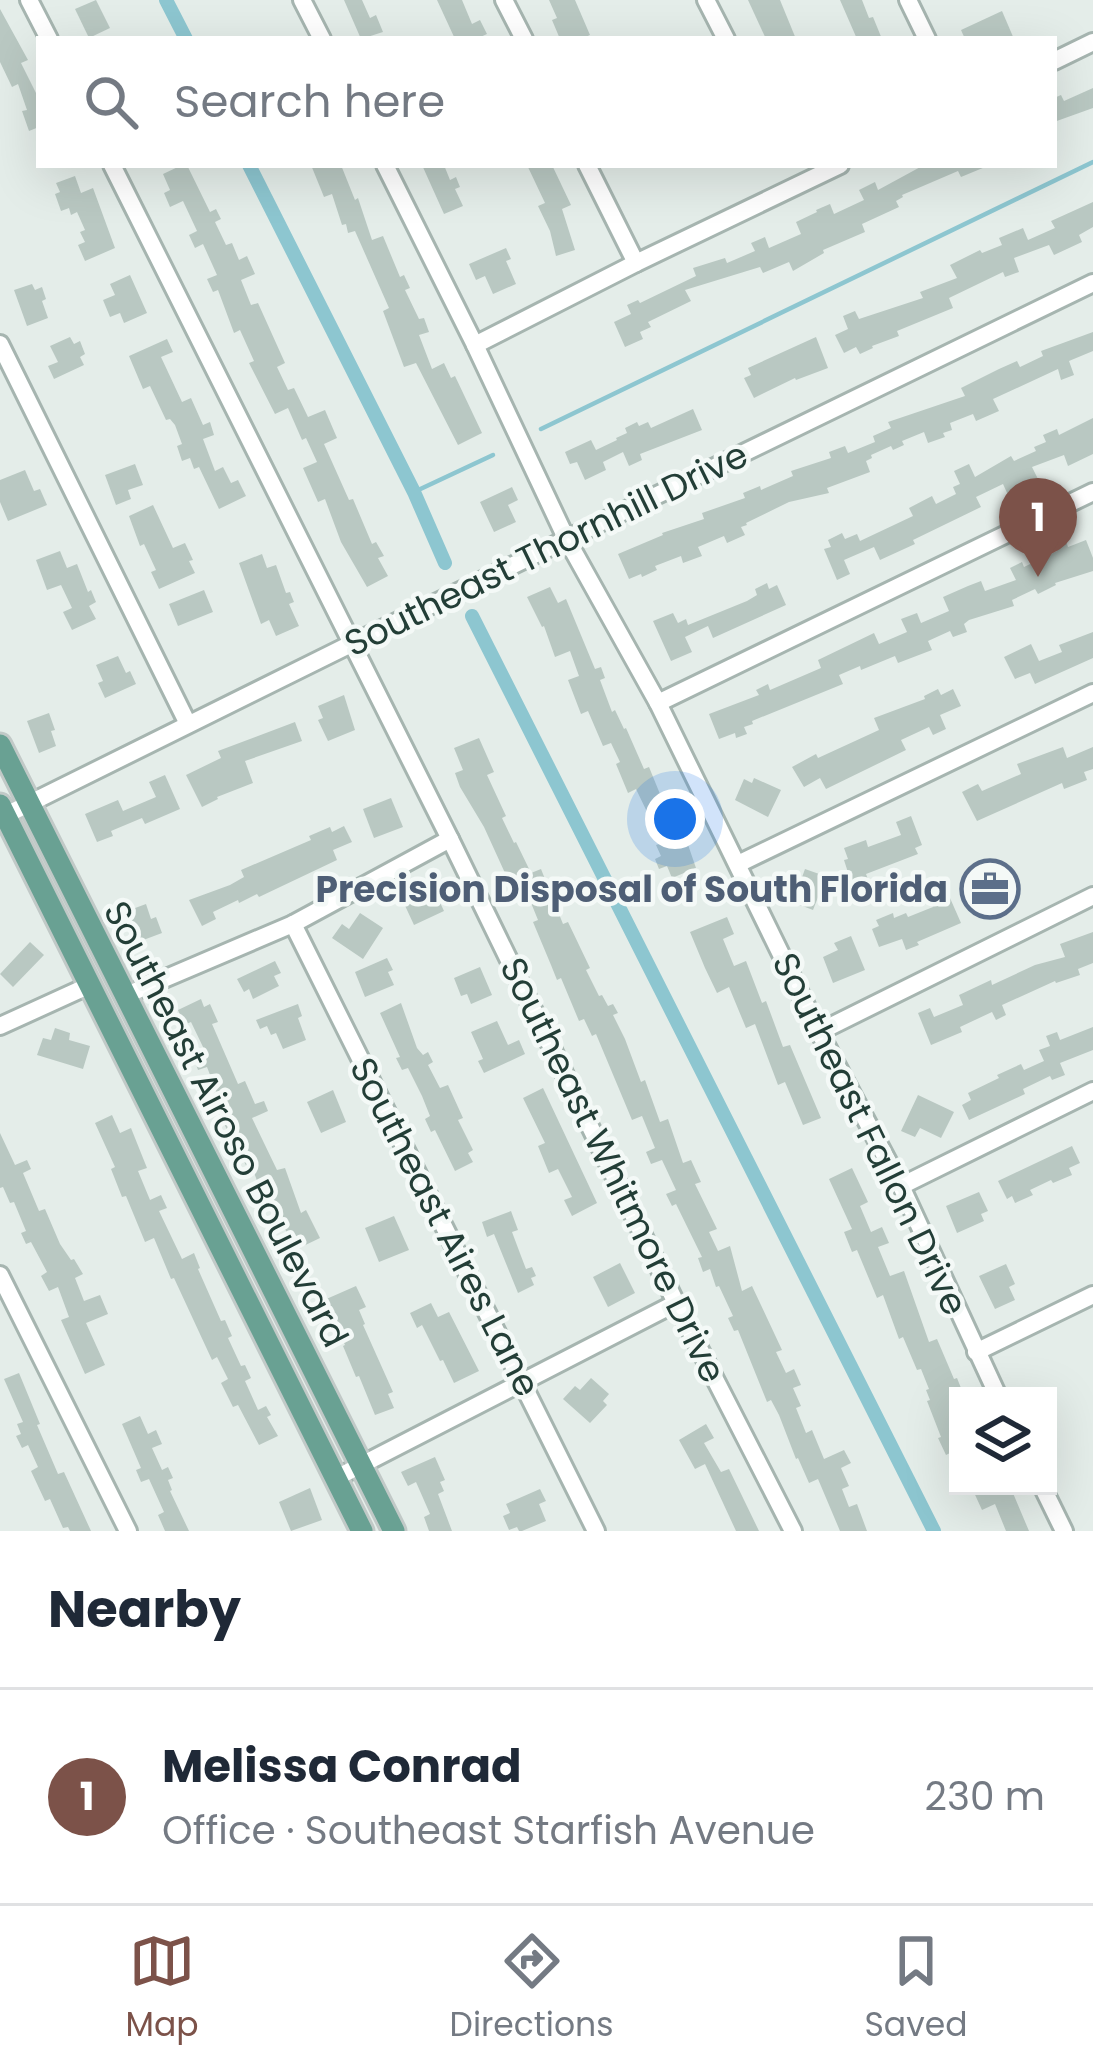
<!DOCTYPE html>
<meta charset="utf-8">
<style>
:root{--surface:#fff;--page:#f6f6f7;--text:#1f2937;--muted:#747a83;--line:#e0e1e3;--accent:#7c5249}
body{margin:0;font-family:Poppins,sans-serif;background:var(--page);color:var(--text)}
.controls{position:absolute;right:36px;bottom:36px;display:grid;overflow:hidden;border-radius:0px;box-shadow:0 12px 48px #0002}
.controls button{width:108px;height:108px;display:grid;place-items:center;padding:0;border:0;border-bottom:3px solid var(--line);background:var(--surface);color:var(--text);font:60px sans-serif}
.you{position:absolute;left:675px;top:819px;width:42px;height:42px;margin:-30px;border:9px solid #fff;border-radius:50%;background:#1a73e8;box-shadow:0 0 0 18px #1a73e833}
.badge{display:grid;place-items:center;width:78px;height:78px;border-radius:50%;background:var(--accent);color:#fff;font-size:39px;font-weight:700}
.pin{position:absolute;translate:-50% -99px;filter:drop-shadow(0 3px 6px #0008)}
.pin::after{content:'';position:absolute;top:63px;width:42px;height:36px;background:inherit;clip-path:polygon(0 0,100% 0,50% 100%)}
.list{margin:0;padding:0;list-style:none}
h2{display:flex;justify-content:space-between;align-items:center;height:156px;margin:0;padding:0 48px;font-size:51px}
h2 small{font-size:39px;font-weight:400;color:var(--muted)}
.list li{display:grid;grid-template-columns:78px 1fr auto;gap:36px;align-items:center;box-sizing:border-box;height:216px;padding:0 48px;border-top:3px solid var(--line)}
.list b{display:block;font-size:45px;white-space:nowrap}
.list p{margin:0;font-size:39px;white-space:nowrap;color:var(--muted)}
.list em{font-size:39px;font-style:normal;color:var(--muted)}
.icon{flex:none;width:66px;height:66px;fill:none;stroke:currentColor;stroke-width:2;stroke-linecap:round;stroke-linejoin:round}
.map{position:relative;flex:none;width:1093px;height:1531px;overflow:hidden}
.search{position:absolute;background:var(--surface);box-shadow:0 12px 48px #0002;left:36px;right:36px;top:36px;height:132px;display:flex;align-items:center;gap:30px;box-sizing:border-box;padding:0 42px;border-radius:0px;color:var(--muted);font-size:45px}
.sheet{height:372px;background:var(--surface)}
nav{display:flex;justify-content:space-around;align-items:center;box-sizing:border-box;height:168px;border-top:3px solid var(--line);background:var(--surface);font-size:33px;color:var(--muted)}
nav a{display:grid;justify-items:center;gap:6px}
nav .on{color:var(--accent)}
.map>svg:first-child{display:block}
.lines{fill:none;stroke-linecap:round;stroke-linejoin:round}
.stream{stroke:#8dc6d0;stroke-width:4.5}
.canal{stroke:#8dc6d0;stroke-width:14}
.building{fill:#b9c8c2}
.minor-casing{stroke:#a6b5b0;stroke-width:22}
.major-casing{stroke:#c1c9c7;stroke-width:27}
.minor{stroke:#fff;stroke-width:16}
.major{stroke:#69a193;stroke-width:21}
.labels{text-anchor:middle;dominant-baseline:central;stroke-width:9;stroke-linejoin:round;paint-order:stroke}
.street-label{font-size:36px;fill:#233e37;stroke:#f4f9f7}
.service-label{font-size:36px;font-weight:bold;fill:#4e5e75;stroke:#f4f9f7;text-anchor:end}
</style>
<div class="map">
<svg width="1093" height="1531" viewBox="0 0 1093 1531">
<rect width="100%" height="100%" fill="#e4ede9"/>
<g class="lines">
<g class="stream">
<polyline points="541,429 1093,162"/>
<polyline points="414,492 493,455"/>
</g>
<g class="canal">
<polyline points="166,0 186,39"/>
<polyline points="249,165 414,492 445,563"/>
<polyline points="472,616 934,1531"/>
</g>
</g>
<g class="building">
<polygon points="96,0 110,28 89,38 75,9"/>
<polygon points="344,0 362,0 370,18 376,15 383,32 361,39"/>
<polygon points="437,0 462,0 472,24 480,20 487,34 476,39 455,39"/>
<polygon points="549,0 575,0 590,35 581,39 560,39 552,20 557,18"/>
<polygon points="748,0 780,0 796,39 766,39"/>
<polygon points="840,0 862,0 869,18 873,17 882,39 857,39"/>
<polygon points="0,9 28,60 21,63 36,93 39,92 39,127 29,131 22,111 27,110 18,84 12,87 0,62"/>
<polygon points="1002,11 1014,39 965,39 961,30"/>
<polygon points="1093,88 1093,108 1054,122 1054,98 1061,95 1064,101"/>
<polygon points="182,165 187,165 210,212 216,209 221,219 215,222 226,245 232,243 239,260 247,256 255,274 241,280 251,305 258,303 285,363 277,367 288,390 294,388 308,417 325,410 337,438 324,444 349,500 353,499 372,544 376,542 384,556 378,558 388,576 367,587 341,542 325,499 318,502 303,468 317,462 306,438 302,440 288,408 275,414 249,363 254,361 240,330 234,333 218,290 213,292 207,279 217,275 203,244 195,248 189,235 197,231 183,201 170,207 164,193 170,190 163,174"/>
<polygon points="311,165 341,165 355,200 358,198 372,240 383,236 400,277 404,275 410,288 405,290 419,319 424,318 429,332 419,335 432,369 444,363 451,378 455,376 482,433 458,445 416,363 404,367 383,311 389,308 355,231 348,233 346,224 342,225 332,194 324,197"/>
<polygon points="422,165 444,165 450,180 456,177 460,187 455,189 463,206 444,214"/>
<polygon points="527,165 552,165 571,205 562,209 575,250 556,256 550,231 538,206 545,203"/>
<polygon points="924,165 990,165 961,177 958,171 902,195 903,197 896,201 899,207 862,224 865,232 823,250 824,253 793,271 789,262 763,273 760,267 685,290 691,301 648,322 651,327 640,332 643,339 625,347 614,322 631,314 627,305 638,300 640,303 696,276 693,268 725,258 727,263 755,251 751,243 765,237 769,248 801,234 796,222 817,212 816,210 830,204 834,214 864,200 859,190 875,182 878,190"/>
<polygon points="75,176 81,193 93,188 115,248 85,261 78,245 85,242 80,232 85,230 77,212 71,215 69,208 61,211 55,194 60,192 56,183"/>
<polygon points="1093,202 1093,227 1079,235 1082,242 1054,255 1049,245 1014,258 1019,272 1005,277 1003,272 949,298 953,308 897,331 899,336 872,346 873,348 860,354 856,347 844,353 835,335 848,329 843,316 855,311 859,319 923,298 920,292 957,278 950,265 980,250 982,253 1002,245 999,238 1023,228 1028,240 1055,228 1051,221"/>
<polygon points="506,248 511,259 506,261 516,284 493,294 485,276 476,280 469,264"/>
<polygon points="130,275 147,313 124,323 120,313 110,317 103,300 115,295 110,284"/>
<polygon points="32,284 35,290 42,287 46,299 42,301 48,318 27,326 14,290"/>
<polygon points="1093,332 1093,351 1069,361 1074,375 1061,380 1058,369 993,399 999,411 976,421 973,414 950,423 952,430 943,433 945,437 928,443 924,432 902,441 904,445 893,450 891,446 871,455 872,458 866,461 870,472 827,488 829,493 789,502 746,523 747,525 741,527 745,535 727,543 724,536 698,547 702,556 683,563 681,556 655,566 657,570 642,577 641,574 629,579 618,554 663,535 662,533 704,519 702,513 745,498 743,493 760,486 761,490 793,476 791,471 831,458 829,452 845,446 848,453 875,442 873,436 891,428 888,422 965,396 961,388 999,369 1017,361 1020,367 1043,356 1041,351"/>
<polygon points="70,337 74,344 80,341 85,354 80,357 84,365 54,379 48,366 58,362 50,346"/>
<polygon points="816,337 828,368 796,380 795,378 754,398 744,378 751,375 748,368"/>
<polygon points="167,339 173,352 161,357 182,402 191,398 203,425 210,422 214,435 203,439 215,471 223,467 231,483 238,480 246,496 219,509 199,467 194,469 190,458 182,461 177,446 182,444 175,425 170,419 166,420 150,386 143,389 129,356"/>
<polygon points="693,409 702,430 640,454 642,460 629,466 623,452 603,462 606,470 585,480 577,462 570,464 565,452 591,440 596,450 617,440 616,438 627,433 625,428 637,422 639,426 648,422 651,428"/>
<polygon points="1093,418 1093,454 1068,466 1064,455 1032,467 1039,481 1008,495 1003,484 976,497 981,507 913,540 915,544 880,560 874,547 844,560 850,574 837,580 824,549 831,547 828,540 842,533 845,539 857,534 860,541 913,516 909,508 932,496 936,504 956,494 953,487 960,484 954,471 969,464 975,477 1011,456 1014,461 1036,451 1034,447 1046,442 1043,435 1057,429 1059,435"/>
<polygon points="135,464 143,485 128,490 131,499 116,505 105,475"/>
<polygon points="25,470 34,491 40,489 47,505 8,521 0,502 0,480"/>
<polygon points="512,487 518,500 508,505 516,522 494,532 480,502"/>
<polygon points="153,505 173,548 185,543 193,560 189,561 195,573 159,589 151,572 156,570 144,544 140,546 129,516"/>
<polygon points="1086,540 1093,558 1093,571 1055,583 1056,585 1038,594 1035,589 1012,600 1014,606 969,620 964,624 967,632 953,637 950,631 928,641 932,650 898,663 895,656 861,670 860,666 839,675 843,684 752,721 753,724 744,727 747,734 736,738 735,733 719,739 709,714 759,695 756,690 768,684 770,690 821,668 818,660 874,633 879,644 907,632 901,619 917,613 921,623 949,611 943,597 968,586 981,581 985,591 1016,580 1010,568 1022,562 1024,567 1057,551 1055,544 1066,541 1068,547"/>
<polygon points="60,551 67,568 77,564 88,592 91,590 96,602 89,606 96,619 72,630 63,612 72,608 61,585 47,590 36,560"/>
<polygon points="262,554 267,568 276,565 286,593 290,592 294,602 289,604 299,626 276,636 269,620 261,624 239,563"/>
<polygon points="767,583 769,589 777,585 786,605 713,638 708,626 685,637 692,652 671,661 653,621 673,613 678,623 686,619 688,625 747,601 757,595 755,589"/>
<polygon points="550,587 558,603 566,599 595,669 601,667 605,678 600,680 612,712 615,710 624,729 626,728 644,769 649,767 660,794 663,793 684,833 696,868 672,878 667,866 659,869 655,859 661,856 656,845 662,843 636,789 628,793 616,764 620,762 611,743 603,746 588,711 581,714 568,680 579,676 570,651 555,657 544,626 542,627 527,597"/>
<polygon points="204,590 213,612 178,626 169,604"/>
<polygon points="1093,632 1093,658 1035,684 1030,673 1015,679 1004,657 1031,644 1039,661 1062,652 1059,645"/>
<polygon points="118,656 126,673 130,671 136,684 105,698 98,683 103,681 96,665"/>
<polygon points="938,689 941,695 953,689 961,706 940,715 946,729 933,735 929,727 901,740 906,750 826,789 820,778 804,787 792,767 816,754 818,758 879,730 874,718 925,699 924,696"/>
<polygon points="344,695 355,730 328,741 318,720 323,718 318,706"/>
<polygon points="49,713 55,730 51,731 56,746 39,753 27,721"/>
<polygon points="295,722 302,741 245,761 253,783 217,797 218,799 202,807 186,775 221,758 218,751"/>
<polygon points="479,738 494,772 487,775 506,816 502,818 514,843 516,842 531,873 541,869 563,924 568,922 590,968 586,970 599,996 602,995 608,1006 613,1004 618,1013 613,1015 625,1039 641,1082 645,1080 660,1122 668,1119 683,1163 691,1160 701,1182 695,1184 717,1229 709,1232 718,1251 730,1246 742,1291 752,1286 782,1350 776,1352 786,1373 794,1369 801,1385 793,1388 801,1406 796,1408 806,1433 812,1430 824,1459 844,1450 851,1463 841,1468 849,1486 842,1489 849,1507 857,1504 867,1531 840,1531 818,1479 809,1483 798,1458 796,1459 779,1415 771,1400 767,1402 738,1330 734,1331 728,1318 733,1316 719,1286 716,1287 710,1269 703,1272 698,1258 702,1257 676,1204 672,1206 666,1194 676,1190 662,1160 651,1164 646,1152 655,1148 642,1116 632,1120 596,1034 592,1036 584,1019 579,1021 561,978 557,980 551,965 533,922 538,920 527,893 516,897 484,827 460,787 455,773 463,770 454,748"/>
<polygon points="1063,747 1067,758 1093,747 1093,769 1084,772 1087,780 1064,789 1062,783 977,821 962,792 978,784 982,791 1021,774 1017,764"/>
<polygon points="165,775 180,809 145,824 142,818 111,831 113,836 97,842 85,814 118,800 123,811 156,797 149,782"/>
<polygon points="754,778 781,790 768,817 735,800 744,779 752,783"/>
<polygon points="391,798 403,827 374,838 363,809"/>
<polygon points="911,816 922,845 915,848 918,854 866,874 869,882 853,888 844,860 848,859 844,848 866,840 868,847 901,835 896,822"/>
<polygon points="344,826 352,842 333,850 337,860 259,897 257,894 239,903 238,900 213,912 216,919 202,926 189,900 230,885 244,877 241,870 311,840 309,836 330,827 332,832"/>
<polygon points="999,864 1011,892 975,904 965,878"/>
<polygon points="805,869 822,875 819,885 822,887 813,910 787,900 791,888 797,891"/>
<polygon points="438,880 443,891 436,894 444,911 414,925 401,897"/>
<polygon points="939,895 942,901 950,898 961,923 917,942 919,945 906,950 902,939 879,947 872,929 879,926 876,920 893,913 894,918 906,913 908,917 933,907 930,900"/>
<polygon points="146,904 151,919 156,917 162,933 138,942 127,911"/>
<polygon points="360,913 383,928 363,959 332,938 342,924 349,929"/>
<polygon points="727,917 734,934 723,939 734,966 746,961 762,1003 766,1001 783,1047 790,1045 821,1118 803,1125 785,1082 778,1085 755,1024 746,1028 729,987 717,993 705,968 690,932"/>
<polygon points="1093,932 1093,963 1078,969 1080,975 1056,983 1055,981 1002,1005 1006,1015 996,1020 992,1012 960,1027 962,1032 931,1045 918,1013 930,1008 934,1017 963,1005 959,995 991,980 992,985 1035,965 1065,957 1060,944"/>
<polygon points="851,936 865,970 833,983 823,957 838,950 834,943"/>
<polygon points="30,942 44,955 13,987 0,974"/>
<polygon points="387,958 393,970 388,972 394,985 365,997 355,972"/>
<polygon points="275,961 281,973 274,976 279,986 253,999 249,989 244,992 237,979"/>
<polygon points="480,967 492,995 471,1004 467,994 461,996 454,978"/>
<polygon points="201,999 204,1007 210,1004 218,1022 212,1024 238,1084 245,1081 255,1104 264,1101 268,1111 252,1118 277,1170 285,1168 301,1213 306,1210 320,1238 295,1250 269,1195 263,1197 252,1167 248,1169 214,1105 210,1096 217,1093 207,1067 198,1070 192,1053 204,1049 191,1022 184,1025 178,1010"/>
<polygon points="401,1003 417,1048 423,1055 428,1052 433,1062 428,1065 440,1088 448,1085 463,1118 458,1120 473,1150 468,1153 473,1162 455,1171 435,1130 431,1132 425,1119 430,1116 422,1096 408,1068 402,1070 396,1058 400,1057 380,1013"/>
<polygon points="298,1004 302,1016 298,1018 306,1040 283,1049 276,1033 271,1035 267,1026 260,1029 256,1020"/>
<polygon points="497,1021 508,1045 519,1040 525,1054 484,1073 478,1061 483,1059 471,1032"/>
<polygon points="1093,1027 1093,1050 1060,1063 1065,1075 1052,1080 1050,1076 1023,1089 1025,1094 969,1120 962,1105 971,1100 968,1093 999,1078 997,1075 1021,1064 1024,1070 1044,1061 1039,1050 1050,1046 1046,1036 1057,1032 1060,1040"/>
<polygon points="55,1028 70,1033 69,1040 90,1046 83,1069 37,1055 43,1038 51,1040"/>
<polygon points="543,1088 597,1203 572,1216 564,1200 572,1197 558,1169 549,1173 538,1146 545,1143 523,1098"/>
<polygon points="333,1090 346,1122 321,1133 307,1102"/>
<polygon points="918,1095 954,1112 941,1138 920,1128 915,1137 901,1131"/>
<polygon points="112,1115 120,1133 131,1128 147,1168 138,1171 150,1200 161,1195 167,1208 159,1211 182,1259 194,1253 200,1268 198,1269 221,1321 225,1320 232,1336 228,1338 241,1366 245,1365 251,1378 245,1381 258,1410 266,1406 271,1415 267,1417 278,1436 259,1445 238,1405 233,1407 221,1383 228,1379 217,1357 212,1360 174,1278 171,1279 154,1238 145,1242 126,1196 122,1197 111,1169 115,1167 95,1123"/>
<polygon points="0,1133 15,1165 27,1160 31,1169 23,1173 39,1211 45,1209 60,1244 71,1260 74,1259 83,1274 75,1278 84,1301 100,1295 108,1314 86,1323 105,1365 85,1374 61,1320 69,1317 58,1287 49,1291 41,1276 47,1272 31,1242 26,1244 21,1233 26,1231 14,1202 10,1203 3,1187 0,1188"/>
<polygon points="1072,1146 1080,1163 1069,1168 1072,1175 1053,1183 1051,1180 1030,1190 1033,1195 1015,1203 1012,1196 1007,1199 998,1181"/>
<polygon points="852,1168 868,1202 860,1206 871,1232 882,1227 889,1243 878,1247 890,1276 904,1271 929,1342 937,1339 954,1379 957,1378 963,1393 953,1396 958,1408 958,1469 950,1453 946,1455 938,1438 941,1437 927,1401 930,1400 926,1390 929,1389 921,1369 917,1370 903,1337 899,1339 883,1295 877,1298 857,1250 852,1252 844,1232 852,1229 829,1179"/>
<polygon points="979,1192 988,1211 981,1214 984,1221 957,1233 946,1206"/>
<polygon points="511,1211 518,1230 512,1232 521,1256 526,1269 532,1267 536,1276 531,1278 534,1285 518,1293 494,1234 487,1237 482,1222"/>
<polygon points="394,1216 409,1250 379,1262 365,1228"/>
<polygon points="620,1263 635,1293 608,1307 593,1277"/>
<polygon points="1006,1264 1015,1284 1009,1287 1015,1300 995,1309 979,1276"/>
<polygon points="356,1286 366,1307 359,1310 365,1324 363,1325 393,1392 388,1394 394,1408 375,1415 359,1376 356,1377 343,1346 345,1345 332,1316 322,1320 315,1304"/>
<polygon points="431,1303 438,1317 449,1312 479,1371 454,1383 443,1360 440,1361 422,1325 417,1328 410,1313"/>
<polygon points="19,1373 40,1424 37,1425 58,1474 64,1472 91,1531 70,1531 68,1527 63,1528 50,1499 45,1501 31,1471 38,1467 28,1445 22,1448 16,1436 21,1434 17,1424 23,1422 4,1379"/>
<polygon points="591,1378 609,1394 603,1401 607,1405 590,1423 563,1399 575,1386 580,1390"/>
<polygon points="140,1416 148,1434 156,1430 162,1444 152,1448 162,1470 168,1467 173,1478 168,1480 172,1490 170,1491 189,1531 165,1531 158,1515 164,1512 149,1479 141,1482 136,1470 141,1468 122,1424"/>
<polygon points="706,1424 714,1438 704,1443 721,1472 729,1469 759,1531 736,1531 705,1464 695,1469 679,1440"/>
<polygon points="435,1457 445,1480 440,1482 444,1491 438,1494 452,1531 429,1531 424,1517 430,1514 416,1482 408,1486 401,1472"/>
<polygon points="971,1486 1010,1486 1029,1531 1006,1531 995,1504 982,1510"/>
<polygon points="310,1488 322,1520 291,1531 279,1502"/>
<polygon points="540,1489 546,1501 539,1504 546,1521 522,1531 519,1531 517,1527 509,1530 503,1516 510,1513 506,1504"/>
</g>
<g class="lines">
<g class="minor-casing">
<g id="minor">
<polyline points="29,0 49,39"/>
<polyline points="302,0 322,39"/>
<polyline points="504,0 524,39"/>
<polyline points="706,0 726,39"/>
<polyline points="908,0 927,39"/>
<polyline points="1054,61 1093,42"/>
<polyline points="112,165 450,839 676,1303 793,1531"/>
<polyline points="385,165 475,345 566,538 658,703 819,1032 901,1186 998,1396"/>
<polyline points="587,165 636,263"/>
<polyline points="0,344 188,724"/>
<polyline points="475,345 636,263 840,165"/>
<polyline points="658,703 1093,492"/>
<polyline points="0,818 351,644 1093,283"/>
<polyline points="738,864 1093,693"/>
<polyline points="293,924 596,1531"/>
<polyline points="124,996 293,924 450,839"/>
<polyline points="0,1026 90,985"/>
<polyline points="819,1032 1093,896"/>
<polyline points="901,1186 1093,1091"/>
<polyline points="0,1275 128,1531"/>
<polyline points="976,1352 1093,1295"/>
<polyline points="336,1478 676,1303"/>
<polyline points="1042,1486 1064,1531"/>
</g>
</g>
<g class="major-casing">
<g id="major">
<polyline points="0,745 394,1531"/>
<polyline points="0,805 362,1531"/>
</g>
</g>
<use href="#minor" class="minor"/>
<use href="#major" class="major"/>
</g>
<defs>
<g id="office-ring" transform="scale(3)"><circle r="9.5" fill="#f4f9f7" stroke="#5c6f8a" stroke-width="1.5"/><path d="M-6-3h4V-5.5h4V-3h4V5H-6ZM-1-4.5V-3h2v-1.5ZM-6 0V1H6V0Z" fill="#5c6f8a"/></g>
</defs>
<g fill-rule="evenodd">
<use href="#office-ring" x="990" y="889"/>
</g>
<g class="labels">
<g class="street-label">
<text transform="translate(546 549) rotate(-26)">Southeast Thornhill Drive</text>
<text transform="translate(226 1124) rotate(63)">Southeast Airoso Boulevard</text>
<text transform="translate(870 1134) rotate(64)">Southeast Fallon Drive</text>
<text transform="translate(613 1170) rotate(64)">Southeast Whitmore Drive</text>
<text transform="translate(445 1227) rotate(63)">Southeast Aires Lane</text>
</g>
<g class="service-label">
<text x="948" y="889">Precision Disposal of South Florida</text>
</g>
</g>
</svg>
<div class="controls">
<button><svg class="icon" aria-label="layers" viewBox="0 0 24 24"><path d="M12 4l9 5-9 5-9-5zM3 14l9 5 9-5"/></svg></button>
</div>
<div class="you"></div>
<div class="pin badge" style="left:1038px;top:577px">1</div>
<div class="search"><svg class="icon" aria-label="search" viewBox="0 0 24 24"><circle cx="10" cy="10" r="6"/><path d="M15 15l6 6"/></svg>Search here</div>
</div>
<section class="sheet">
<h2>Nearby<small></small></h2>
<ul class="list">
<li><span class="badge">1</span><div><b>Melissa Conrad</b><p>Office · Southeast Starfish Avenue</p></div><em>230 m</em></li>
</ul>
</section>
<nav>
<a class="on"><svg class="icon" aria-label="map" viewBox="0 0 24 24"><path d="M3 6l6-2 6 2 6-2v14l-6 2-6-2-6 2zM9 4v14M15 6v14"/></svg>Map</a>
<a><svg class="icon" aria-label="directions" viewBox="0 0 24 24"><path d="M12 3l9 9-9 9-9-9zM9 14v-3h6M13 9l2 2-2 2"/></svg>Directions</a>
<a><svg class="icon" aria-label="saved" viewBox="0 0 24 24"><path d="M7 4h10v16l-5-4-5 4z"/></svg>Saved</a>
</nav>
